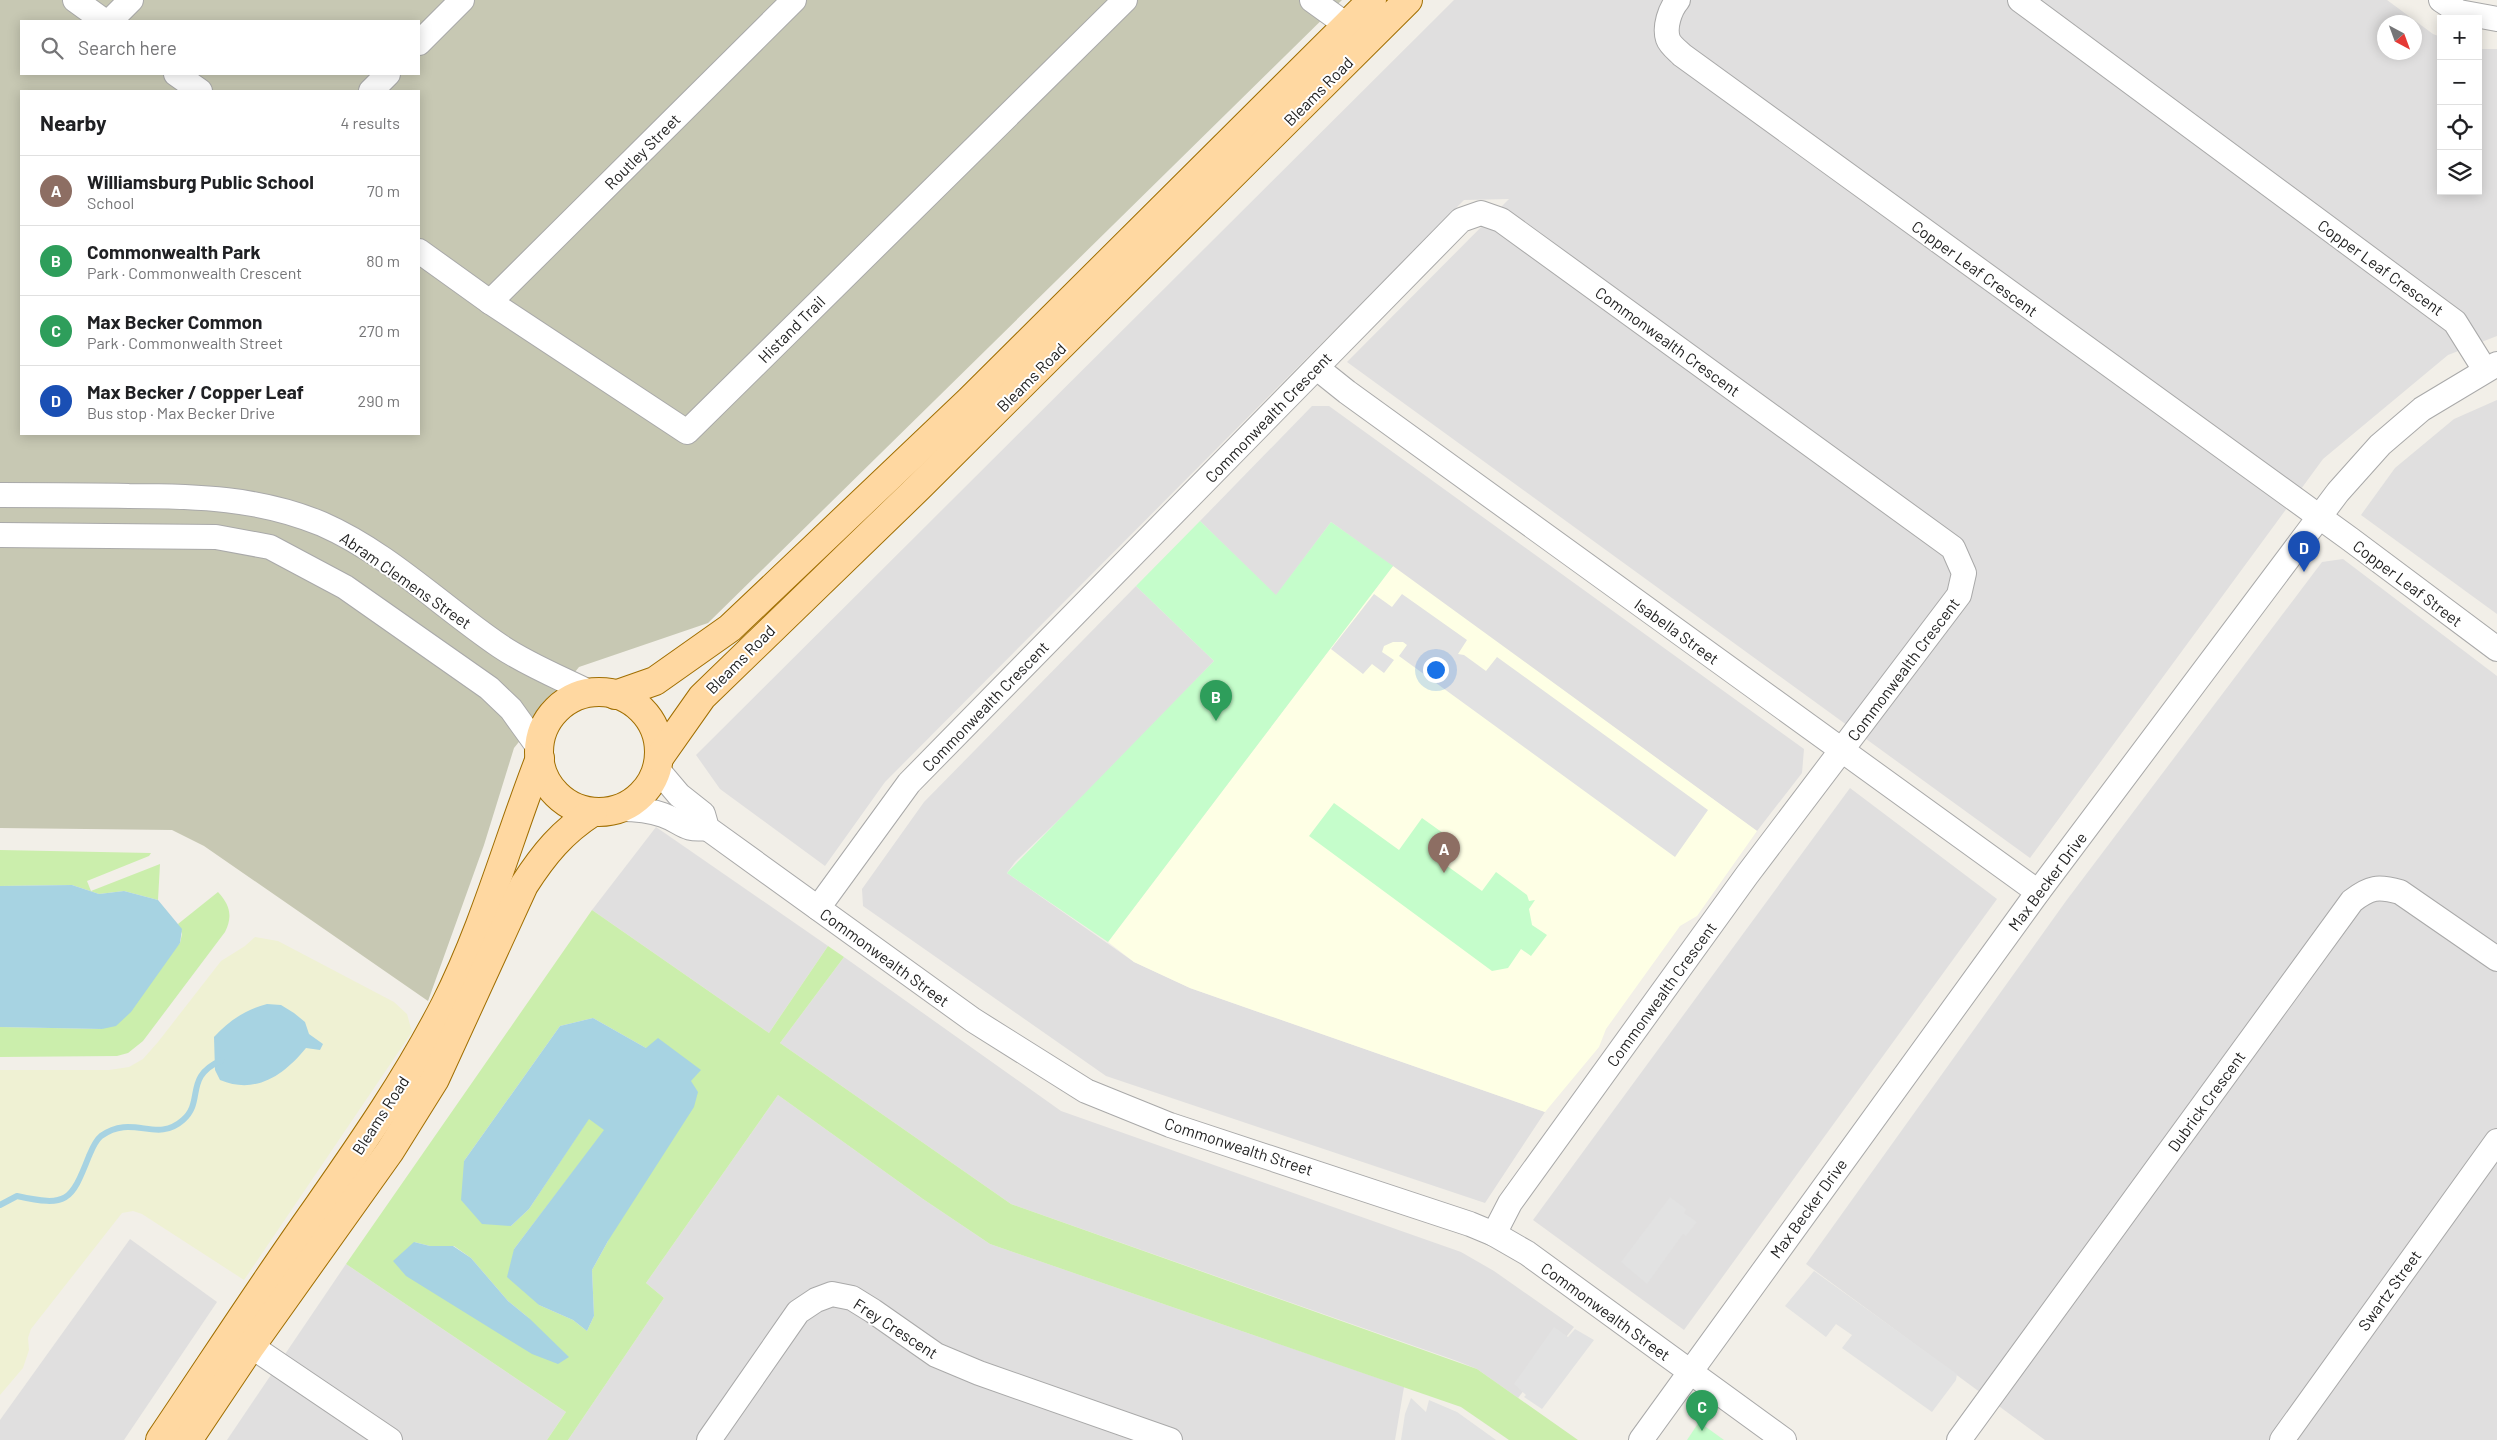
<!DOCTYPE html>
<meta charset="utf-8">
<style>
:root{--surface:#fff;--page:#f2f2f2;--text:#202124;--muted:#757577;--line:#e0e0e0;--accent:#1a73e8}
body{margin:0;font-family:Barlow,sans-serif;background:var(--page);color:var(--text)}
.controls{position:absolute;right:15px;top:15px;display:grid;overflow:hidden;border-radius:0px;box-shadow:0 2px 12px #0003}
.controls button{width:45px;height:45px;display:grid;place-items:center;padding:0;border:0;border-bottom:1px solid var(--line);background:var(--surface);color:var(--text);font:25px sans-serif}
.compass{position:absolute;left:2377px;top:15px;width:45px;height:45px;border-radius:50%;background:var(--surface);box-shadow:0 2px 12px #0003;rotate:139deg}
.you{position:absolute;left:1435px;top:669px;width:18px;height:18px;margin:-12px;border:4px solid #fff;border-radius:50%;background:#1a73e8;box-shadow:0 0 0 8px #1a73e833}
.badge{display:grid;place-items:center;width:32px;height:32px;border-radius:50%;background:var(--accent);color:#fff;font-size:16px;font-weight:700}
.pin{position:absolute;translate:-50% -41px;filter:drop-shadow(0 1px 2px #0008)}
.pin::after{content:'';position:absolute;top:26px;width:18px;height:15px;background:inherit;clip-path:polygon(0 0,100% 0,50% 100%)}
.list{margin:0;padding:0;list-style:none}
h2{display:flex;justify-content:space-between;align-items:center;height:65px;margin:0;padding:0 20px;font-size:21px}
h2 small{font-size:16px;font-weight:400;color:var(--muted)}
.list li{display:grid;grid-template-columns:32px 1fr auto;gap:15px;align-items:center;box-sizing:border-box;height:70px;padding:0 20px;border-top:1px solid var(--line)}
.list b{display:block;font-size:19px;white-space:nowrap}
.list p{margin:0;font-size:16px;white-space:nowrap;color:var(--muted)}
.list em{font-size:16px;font-style:normal;color:var(--muted)}
.icon{flex:none;width:28px;height:28px;fill:none;stroke:currentColor;stroke-width:2;stroke-linecap:round;stroke-linejoin:round}
.map{position:relative;flex:none;width:2497px;height:1440px;overflow:hidden}
.search{position:absolute;background:var(--surface);box-shadow:0 2px 12px #0003;left:20px;top:20px;width:400px;height:55px;display:flex;align-items:center;gap:12px;box-sizing:border-box;padding:0 18px;border-radius:0px;color:var(--muted);font-size:19px}
.panel{position:absolute;background:var(--surface);box-shadow:0 2px 12px #0003;left:20px;top:90px;width:400px;height:345px;border-radius:0px}
.map>svg:first-child{display:block}
.residential{fill:#e0dfdf;fill-rule:evenodd}
.education{fill:#feffe5}
.construction{fill:#c7c8b3;fill-rule:evenodd}
.farmland{fill:#eff1d3}
.grass{fill:#cbeeac;fill-rule:evenodd}
.park{fill:#c5fdcb}
.parking{fill:#e2e2e2}
.water{fill:#a7d3e2}
.lines{fill:none;stroke-linecap:round;stroke-linejoin:round}
.stream{stroke:#a7d3e2;stroke-width:6}
.minor-casing{stroke:#a9a9a9;stroke-width:26}
.major-casing{stroke:#a06e00;stroke-width:30}
.minor{stroke:#fff;stroke-width:24}
.major{stroke:#ffd8a1;stroke-width:28}
.labels{text-anchor:middle;dominant-baseline:central;stroke-width:4;stroke-linejoin:round;paint-order:stroke}
.street-label{font-size:16px;fill:#222;stroke:#fff}
</style>
<div class="map">
<svg width="2497" height="1440" viewBox="0 0 2497 1440">
<rect width="100%" height="100%" fill="#f2efe8"/>
<g class="residential">
<path d="M 1454,0 L 2387,0 L 2433,34 L 2441,37 L 2441,191 L 2478,191 L 2478,49 L 2497,49 L 2497,336 L 2448,355 L 2323,459 L 2030,858 L 1347,362 L 1509,199 L 1464,200 L 885,782 L 825,866 L 720,789 L 696,755 ZM 2384,22 L 2414,22 L 2414,52 L 2384,52 Z"/>
<polygon points="2497,400 2497,614 2361,515 2395,468 2454,419"/>
<polygon points="1312,406 1329,406 1804,749 1802,773 1757,831 1331,522 1276,596 1200,521"/>
<polygon points="2343,559 2497,676 2497,1440 2045,1440 1806,1264 2066,901 2322,562"/>
<polygon points="1136,586 1214,661 1098,782 1015,862 1007,873 1134,962 1190,988 1545,1112 1485,1203 1106,1076 863,906 862,889 924,802"/>
<polygon points="1850,788 1997,899 1684,1330 1533,1220"/>
<polygon points="656,827 828,946 769,1033 592,910"/>
<polygon points="844,957 1061,1111 1461,1252 1494,1271 1574,1327 1518,1398 1477,1369 1457,1361 1011,1204 780,1043"/>
<polygon points="778,1095 923,1199 990,1244 1404,1387 1395,1440 568,1440 664,1298 646,1283"/>
<polygon points="130,1239 217,1302 124,1440 0,1440 0,1420"/>
<polygon points="346,1264 566,1412 547,1440 227,1440"/>
</g>
<polygon class="education" points="1393,566 1757,831 1697,916 1680,926 1606,1029 1599,1047 1545,1112 1190,988 1134,962 1108,942"/>
<path class="construction" d="M 0,0 L 1342,0 L 708,623 L 579,667 L 514,748 L 484,845 L 428,1001 L 204,846 L 172,830 L 0,828 ZM 21,21 L 419,21 L 419,74 L 21,74 ZM 21,91 L 419,91 L 419,434 L 21,434 Z"/>
<polygon class="farmland" points="255,937 278,941 394,1002 407,1014 412,1032 244,1280 142,1214 133,1211 122,1213 31,1329 28,1338 29,1350 23,1368 0,1395 0,1070 109,1070 129,1067 143,1059 158,1042 221,961 245,946"/>
<g class="grass">
<polygon points="0,850 151,853 149,856 87,881 91,891 160,864 158,900 124,891 99,894 72,885 0,886"/>
<path d="M 218,892 C 230,905 233,916 225,932 L 143,1041 L 128,1053 L 117,1056 L 0,1057 L 0,1027 L 102,1029 L 180,943 L 182,934 L 178,924 Z"/>
<path d="M 592,910 L 769,1033 L 828,946 L 844,957 L 780,1043 L 1011,1204 L 1477,1369 L 1578,1440 L 1509,1440 L 1461,1407 L 990,1244 L 923,1199 L 778,1095 L 646,1283 L 664,1298 L 568,1440 L 547,1440 L 566,1412 L 346,1264 ZM 593,1018 L 646,1048 L 608,1241 L 592,1270 L 594,1316 L 587,1331 L 573,1320 L 539,1305 L 514,1249 L 605,1130 L 589,1118 L 529,1209 L 511,1226 L 464,1161 L 560,1026 ZM 414,1242 L 430,1246 L 454,1246 L 471,1258 L 508,1301 L 530,1319 Z"/>
</g>
<g class="park">
<polygon points="1200,521 1276,595 1331,522 1393,566 1108,942 1007,873 1214,661 1136,586"/>
<polygon points="1334,803 1399,850 1422,818 1450,838 1436,858 1482,891 1496,872 1527,895 1529,901 1535,900 1529,909 1532,925 1547,935 1531,956 1521,949 1508,968 1492,971 1309,836"/>
<polygon points="1699,1422 1724,1440 1687,1440"/>
</g>
<g class="parking">
<polygon points="1374,594 1392,607 1402,594 1467,640 1458,654 1464,655 1486,671 1497,657 1708,810 1675,857 1399,656 1407,645 1403,642 1393,642 1384,646 1382,652 1394,660 1384,673 1372,664 1363,674 1331,649"/>
<polygon points="1670,1197 1686,1209 1684,1213 1697,1222 1686,1236 1683,1234 1647,1284 1621,1262"/>
<polygon points="1814,1271 1957,1374 1956,1380 1932,1412 1842,1348 1852,1335 1836,1324 1826,1337 1785,1306"/>
<polygon points="1554,1327 1568,1337 1575,1329 1594,1340 1542,1409 1524,1397 1526,1395 1514,1384"/>
<polygon points="1411,1398 1426,1412 1429,1400 1457,1412 1496,1440 1401,1440 1405,1414"/>
</g>
<g class="water">
<polygon points="72,885 99,894 124,891 158,900 182,929 180,943 131,1012 116,1026 102,1029 0,1027 0,886"/>
<path d="M 267,1004 L 281,1005 L 294,1013 L 305,1022 L 309,1034 L 323,1044 L 320,1050 L 306,1048 C 284,1075 256,1095 220,1080 L 215,1070 L 214,1037 C 230,1020 245,1010 267,1004 Z"/>
<polygon points="593,1018 646,1048 658,1038 701,1070 691,1081 698,1092 694,1107 608,1241 592,1270 594,1316 587,1331 573,1320 539,1305 507,1277 514,1249 604,1130 589,1119 529,1209 511,1226 482,1224 461,1200 464,1161 560,1026"/>
<polygon points="414,1242 430,1246 453,1246 471,1258 508,1301 530,1319 569,1357 558,1364 532,1354 406,1276 393,1261"/>
</g>
<g class="lines">
<path class="stream" d="M 0,1205 L 17,1196 C 67,1207 71,1202 89,1156 C 92,1149 95,1141 101,1136 C 133,1113 156,1144 183,1120 C 205,1101 183,1077 222,1060"/>
<g class="minor-casing">
<g id="minor">
<polyline points="75,0 104,21"/>
<polyline points="1312,0 1348,26"/>
<path d="M 1678,0 C 1670,9 1664,27 1668,39 C 1670,45 1678,51 1682,55 L 2350,539 L 2497,649"/>
<polyline points="2020,0 2455,322 2485,370"/>
<polyline points="2441,0 2459,12 2497,19"/>
<polyline points="110,21 131,0"/>
<polyline points="419,43 462,0"/>
<polyline points="176,74 200,91"/>
<polyline points="371,91 388,74"/>
<polyline points="419,251 490,302 687,432 1125,0"/>
<polyline points="490,302 794,0"/>
<polyline points="1317,368 1347,392 2038,892"/>
<path d="M 0,495 C 43,495 86,495 129,496 C 196,496 260,498 322,524 C 388,553 441,606 500,646 C 528,665 561,678 591,693"/>
<polyline points="0,535 216,537 270,547 345,587 489,688 511,709 539,748"/>
<polyline points="657,769 679,795 703,814 707,828 973,1020 1086,1091 1170,1125 1470,1224 1494,1234 1527,1253 1784,1440"/>
<path d="M 620,809 C 634,809 649,810 663,815 C 683,822 683,831 707,828"/>
<polyline points="818,908 909,783 1461,220 1481,213 1501,220 1953,548 1964,573 1959,595 1747,875 1510,1203 1494,1234"/>
<polyline points="251,1346 390,1440"/>
<polyline points="709,1440 798,1312 816,1300 832,1294 852,1298 873,1311 936,1355 979,1373 1170,1440"/>
<polyline points="1641,1440 2038,892 2338,492 2380,445 2422,409 2497,364"/>
<path d="M 1959,1440 L 2352,901 C 2370,887 2378,886 2400,892 L 2497,959"/>
<polyline points="2282,1440 2497,1141"/>
</g>
</g>
<g class="major-casing">
<g id="major">
<circle cx="599" cy="752" r="60"/>
<polyline points="615,695 655,681 730,628 969,401 1372,0"/>
<polyline points="659,758 702,697 919,487 1408,0"/>
<path d="M 160,1440 C 212,1363 263,1284 317,1208 C 363,1142 408,1077 445,1005 C 485,926 508,840 540,758"/>
<path d="M 188,1440 L 251,1346 L 390,1151 L 435,1079 L 524,885 C 544,854 562,832 593,812"/>
</g>
</g>
<use href="#minor" class="minor"/>
<use href="#major" class="major"/>
</g>
<g class="labels">
<g class="street-label">
<text transform="translate(1318 91) rotate(-45)">Bleams Road</text>
<text transform="translate(642 151) rotate(-45)">Routley Street</text>
<text transform="translate(2381 267) rotate(36)">Copper Leaf Crescent</text>
<text transform="translate(1975 268) rotate(36)">Copper Leaf Crescent</text>
<text transform="translate(791 329) rotate(-45)">Histand Trail</text>
<text transform="translate(1668 341) rotate(36)">Commonwealth Crescent</text>
<text transform="translate(1031 377) rotate(-45)">Bleams Road</text>
<text transform="translate(1268 417) rotate(-46)">Commonwealth Crescent</text>
<text transform="translate(406 580) rotate(35)">Abram Clemens Street</text>
<text transform="translate(2408 583) rotate(37)">Copper Leaf Street</text>
<text transform="translate(1677 631) rotate(36)">Isabella Street</text>
<text transform="translate(740 659) rotate(-45)">Bleams Road</text>
<text transform="translate(1903 669) rotate(-53)">Commonwealth Crescent</text>
<text transform="translate(985 706) rotate(-46)">Commonwealth Crescent</text>
<text transform="translate(2047 881) rotate(-53)">Max Becker Drive</text>
<text transform="translate(885 957) rotate(36)">Commonwealth Street</text>
<text transform="translate(1661 994) rotate(-54)">Commonwealth Crescent</text>
<text transform="translate(2206 1101) rotate(-54)">Dubrick Crescent</text>
<text transform="translate(380 1115) rotate(-57)">Bleams Road</text>
<text transform="translate(1239 1146) rotate(18)">Commonwealth Street</text>
<text transform="translate(1808 1208) rotate(-54)">Max Becker Drive</text>
<text transform="translate(2389 1290) rotate(-54)">Swartz Street</text>
<text transform="translate(1606 1311) rotate(36)">Commonwealth Street</text>
<text transform="translate(896 1328) rotate(33)">Frey Crescent</text>
</g>
</g>
</svg>
<div class="controls">
<button>+</button>
<button>−</button>
<button><svg class="icon" aria-label="locate" viewBox="0 0 24 24"><circle cx="12" cy="12" r="6"/><path d="M12 2v4M12 18v4M2 12h4M18 12h4"/></svg></button>
<button><svg class="icon" aria-label="layers" viewBox="0 0 24 24"><path d="M12 4l9 5-9 5-9-5zM3 14l9 5 9-5"/></svg></button>
</div>
<svg class="compass" viewBox="-18 -18 36 36"><path d="M0-13l5 13h-10z" fill="#e53935"/><path d="M0 13l5-13h-10z" fill="#757577"/></svg>
<div class="you"></div>
<div class="pin badge" style="left:1444px;top:873px;background:#8d6e63">A</div>
<div class="pin badge" style="left:1216px;top:721px;background:#2e9e5b">B</div>
<div class="pin badge" style="left:1702px;top:1431px;background:#2e9e5b">C</div>
<div class="pin badge" style="left:2304px;top:572px;background:#1a4fb4">D</div>
<div class="search"><svg class="icon" aria-label="search" viewBox="0 0 24 24"><circle cx="10" cy="10" r="6"/><path d="M15 15l6 6"/></svg>Search here</div>
<section class="panel">
<h2>Nearby<small>4 results</small></h2>
<ul class="list">
<li><span class="badge" style="background:#8d6e63">A</span><div><b>Williamsburg Public School</b><p>School</p></div><em>70 m</em></li>
<li><span class="badge" style="background:#2e9e5b">B</span><div><b>Commonwealth Park</b><p>Park · Commonwealth Crescent</p></div><em>80 m</em></li>
<li><span class="badge" style="background:#2e9e5b">C</span><div><b>Max Becker Common</b><p>Park · Commonwealth Street</p></div><em>270 m</em></li>
<li><span class="badge" style="background:#1a4fb4">D</span><div><b>Max Becker / Copper Leaf</b><p>Bus stop · Max Becker Drive</p></div><em>290 m</em></li>
</ul>
</section>
</div>
